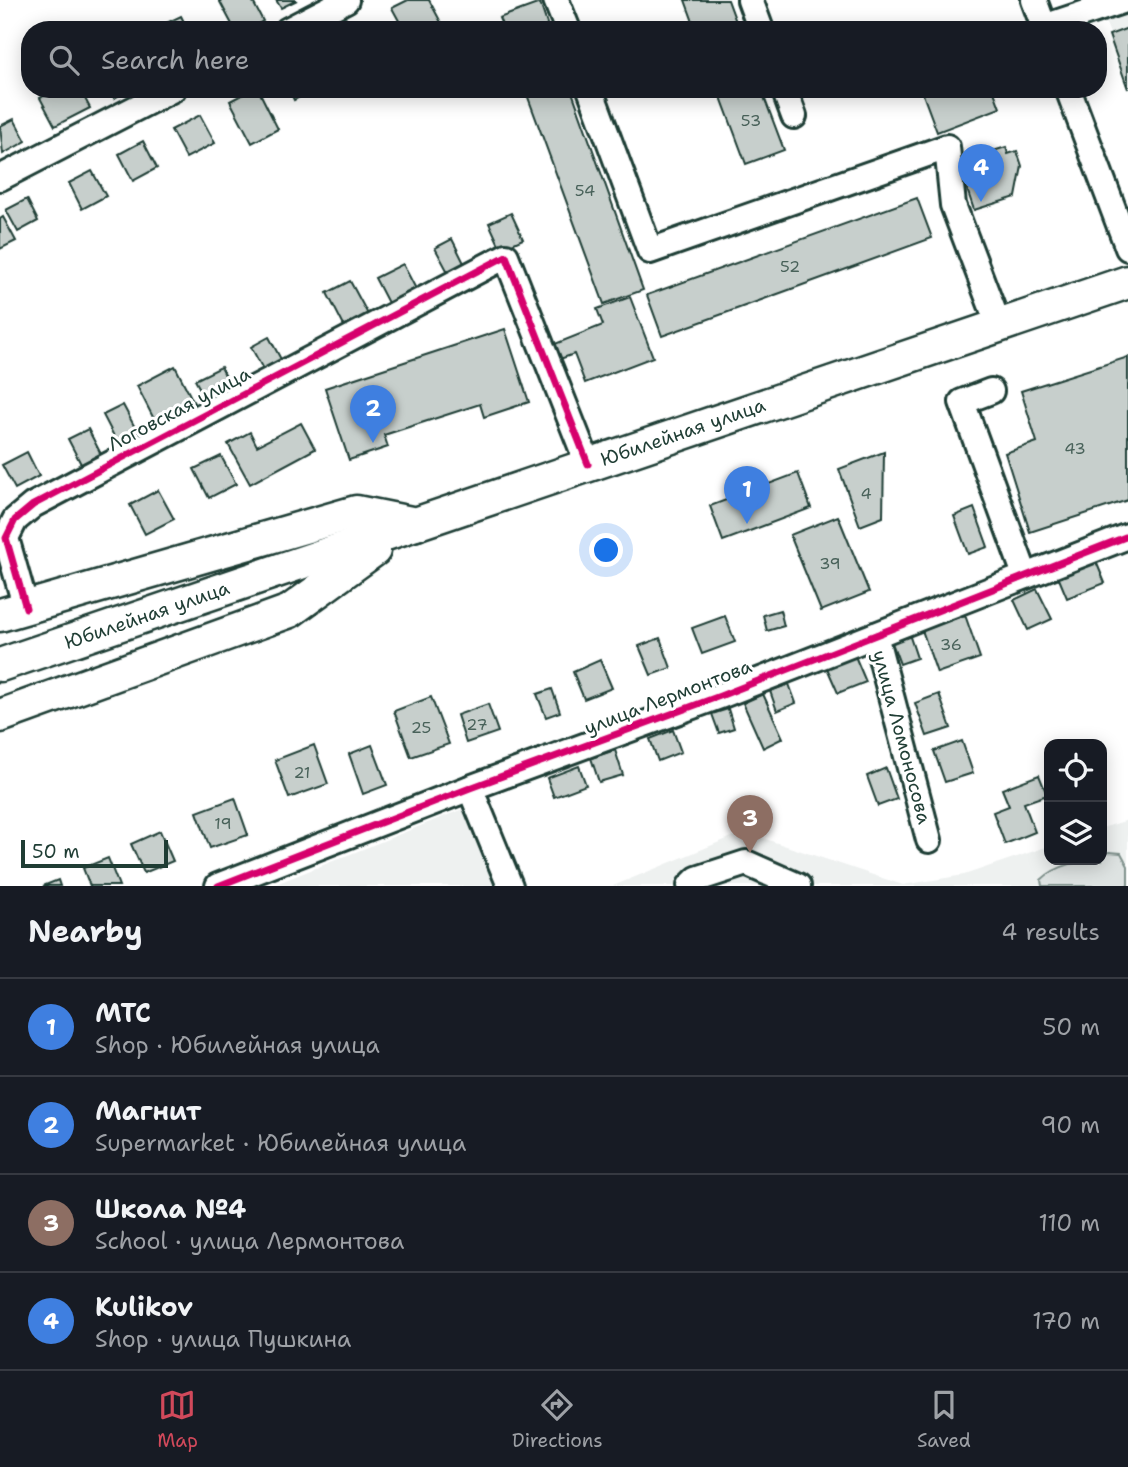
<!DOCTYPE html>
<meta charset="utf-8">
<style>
:root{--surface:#171b24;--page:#242831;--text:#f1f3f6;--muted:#9ea1a6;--line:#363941;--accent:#d1495b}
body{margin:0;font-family:"Shantell Sans",sans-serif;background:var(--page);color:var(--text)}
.controls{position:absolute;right:21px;bottom:21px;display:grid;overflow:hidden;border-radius:14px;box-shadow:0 4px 18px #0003}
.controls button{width:63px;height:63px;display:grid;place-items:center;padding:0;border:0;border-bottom:2px solid var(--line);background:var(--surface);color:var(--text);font:35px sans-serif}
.scale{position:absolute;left:21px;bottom:18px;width:147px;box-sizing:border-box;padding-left:7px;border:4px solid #1f3d34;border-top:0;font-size:19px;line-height:24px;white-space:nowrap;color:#1f3d34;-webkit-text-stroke:5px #fff;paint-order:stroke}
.you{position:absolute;left:607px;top:551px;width:24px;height:24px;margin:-18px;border:5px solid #fff;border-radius:50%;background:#1a73e8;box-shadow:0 0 0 10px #1a73e833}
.badge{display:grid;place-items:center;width:46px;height:46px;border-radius:50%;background:var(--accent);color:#fff;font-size:23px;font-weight:700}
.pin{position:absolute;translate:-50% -58px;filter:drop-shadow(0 2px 4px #0008)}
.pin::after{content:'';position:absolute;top:37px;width:24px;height:21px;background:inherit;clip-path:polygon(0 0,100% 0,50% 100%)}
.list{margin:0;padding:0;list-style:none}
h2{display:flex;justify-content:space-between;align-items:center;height:91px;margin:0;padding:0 28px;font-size:30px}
h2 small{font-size:23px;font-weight:400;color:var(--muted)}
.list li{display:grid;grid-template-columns:46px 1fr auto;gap:21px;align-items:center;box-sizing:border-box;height:98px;padding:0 28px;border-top:2px solid var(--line)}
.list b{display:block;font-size:26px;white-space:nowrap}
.list p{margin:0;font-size:23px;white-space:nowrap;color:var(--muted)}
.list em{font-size:23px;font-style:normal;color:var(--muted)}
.icon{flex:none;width:38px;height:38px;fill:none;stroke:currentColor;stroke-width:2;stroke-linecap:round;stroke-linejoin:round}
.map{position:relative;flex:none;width:1128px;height:886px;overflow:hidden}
.search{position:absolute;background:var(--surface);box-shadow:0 4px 18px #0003;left:21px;right:21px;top:21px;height:77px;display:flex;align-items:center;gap:18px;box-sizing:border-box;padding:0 24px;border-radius:28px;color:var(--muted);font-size:26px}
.sheet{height:483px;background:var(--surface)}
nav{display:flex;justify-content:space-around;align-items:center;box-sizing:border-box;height:98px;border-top:2px solid var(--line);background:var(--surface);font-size:19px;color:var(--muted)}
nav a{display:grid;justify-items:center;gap:4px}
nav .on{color:var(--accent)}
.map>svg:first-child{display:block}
.built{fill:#eef1f0}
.green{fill:#dee3e2;stroke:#7e908b;stroke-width:2}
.building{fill:#c7cfcc;stroke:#1f3d34;stroke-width:2}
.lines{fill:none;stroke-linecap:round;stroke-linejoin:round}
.minor-casing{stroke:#1f3d34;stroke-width:30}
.major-casing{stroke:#1f3d34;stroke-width:37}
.minor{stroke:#fff;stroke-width:24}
.major{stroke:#fff;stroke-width:32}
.cycleway-casing{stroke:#fff;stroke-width:11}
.cycleway{stroke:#d6006c;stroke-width:7}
.labels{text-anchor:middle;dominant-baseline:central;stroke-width:6;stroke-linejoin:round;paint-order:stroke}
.number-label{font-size:16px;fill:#49625a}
.street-label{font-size:19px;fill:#1f3d34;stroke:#fff}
</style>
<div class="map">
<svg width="1128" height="886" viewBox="0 0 1128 886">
<rect width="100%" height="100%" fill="#fff"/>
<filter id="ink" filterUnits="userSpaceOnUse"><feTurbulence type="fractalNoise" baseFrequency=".0143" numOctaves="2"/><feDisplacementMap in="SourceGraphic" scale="14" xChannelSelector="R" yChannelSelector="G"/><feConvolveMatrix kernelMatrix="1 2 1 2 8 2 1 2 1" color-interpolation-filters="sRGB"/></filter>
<g filter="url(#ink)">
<g class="built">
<polygon points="1096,0 1128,0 1128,76"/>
<polygon points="465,808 493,886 271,886"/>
<polygon points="1128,820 1128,886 613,886 744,832 903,885 964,875 1049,846 1049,860 1102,860 1102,828"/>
</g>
<path class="green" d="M 1109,852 L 1121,853 L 1128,866 L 1128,886 L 1042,886 L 1041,880 C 1056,865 1081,860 1102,860 L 1102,854 Z"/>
<g class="building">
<polygon points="219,0 252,0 263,21 247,30 235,30"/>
<polygon points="276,0 297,0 281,8"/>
<polygon points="408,0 429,0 443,26 436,30 404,30 392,8"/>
<polygon points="685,0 728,0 739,30 696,30"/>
<polygon points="540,3 549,30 504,30 499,18"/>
<polygon points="181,16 188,30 159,30 158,27"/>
<polygon points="1128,28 1128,89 1109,35"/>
<polygon points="57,89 80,89 90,108 55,126 40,98"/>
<polygon points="110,89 131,89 114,98"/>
<polygon points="253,89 258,89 278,129 252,143 230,101"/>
<polygon points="289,89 314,89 294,100"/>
<polygon points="525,89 571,89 643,290 604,304"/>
<polygon points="635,89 655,89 637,96"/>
<polygon points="718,89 761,89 784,150 746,164"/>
<polygon points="921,89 993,89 1000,108 937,132"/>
<polygon points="200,115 215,143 186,158 171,130"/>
<polygon points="14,119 26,141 3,154 0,126"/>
<polygon points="143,141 157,168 133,181 119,154"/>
<polygon points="1006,147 1008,154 1017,151 1022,166 1016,197 974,210 958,162"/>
<polygon points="92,171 106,196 82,209 69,183"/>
<polygon points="917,198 932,238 662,336 647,295"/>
<polygon points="27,199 38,221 18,232 6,210"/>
<polygon points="511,213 523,239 501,249 489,223"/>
<polygon points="3,217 16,241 0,249 0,219"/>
<polygon points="452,239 465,265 449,274 435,248"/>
<polygon points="403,264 416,289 388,303 375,278"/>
<polygon points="350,281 370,318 346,330 327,293"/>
<polygon points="630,297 653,357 585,383 574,354 560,359 555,344 603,325 597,309"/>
<polygon points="505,329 529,402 484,417 480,404 384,435 388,447 349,460 325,388"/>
<polygon points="269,337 283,363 265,373 251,347"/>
<polygon points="1128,357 1128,500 1030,532 1005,453 1037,442 1021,391"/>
<polygon points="175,366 196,407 158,427 137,386"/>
<polygon points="221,367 230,385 205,398 195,380"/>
<polygon points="123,405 139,435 119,446 103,415"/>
<polygon points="301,423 315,449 250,484 228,444 250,432 257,446"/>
<polygon points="88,429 102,456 82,466 68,439"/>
<polygon points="27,452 39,476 15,489 2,465"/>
<polygon points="884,452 883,517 860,526 839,469"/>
<polygon points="221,456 236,484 209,498 194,469"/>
<polygon points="798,473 811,508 723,541 710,506"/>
<polygon points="158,490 174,519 145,534 130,505"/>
<polygon points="974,508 988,547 968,554 954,516"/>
<polygon points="838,516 869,592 821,611 790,535"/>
<polygon points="1095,559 1105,583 1067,598 1057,574"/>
<polygon points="1037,589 1052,619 1028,630 1014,600"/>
<polygon points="780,610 784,626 767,631 763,615"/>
<polygon points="965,615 980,658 937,673 922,630"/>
<polygon points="725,616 735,642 702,654 692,628"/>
<polygon points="909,634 917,658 900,664 891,640"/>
<polygon points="660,638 671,668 651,675 639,646"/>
<polygon points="855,656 866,682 838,693 827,668"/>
<polygon points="600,660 612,688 584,699 573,672"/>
<polygon points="789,684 796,703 777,711 770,691"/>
<polygon points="552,689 560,712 546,717 537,694"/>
<polygon points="763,694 783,738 763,748 743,703"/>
<polygon points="939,694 951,728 927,736 915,703"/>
<polygon points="431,697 449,744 411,757 394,711"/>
<polygon points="488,704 498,732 466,743 457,715"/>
<polygon points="728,709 734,728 719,733 712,714"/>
<polygon points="673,730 681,752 658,761 650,739"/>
<polygon points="962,741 973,773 945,782 934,751"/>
<polygon points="314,745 328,784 289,798 275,760"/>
<polygon points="372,745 387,785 363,794 349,754"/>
<polygon points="615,750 623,775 599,782 591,758"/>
<polygon points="579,766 586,785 554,797 547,778"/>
<polygon points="886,768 897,799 878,806 867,776"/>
<polygon points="1039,775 1047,795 1024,803 1035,832 1005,844 993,812 1009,806 1002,789"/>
<polygon points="235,798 248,835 210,848 197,812"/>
<polygon points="160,831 173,861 144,873 131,844"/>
<polygon points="108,858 119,886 90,886 83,868"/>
<polygon points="58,880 60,886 43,886"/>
</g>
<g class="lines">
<g class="minor-casing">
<g id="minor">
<polyline points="556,0 568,30"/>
<polyline points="750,0 761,30"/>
<polyline points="1034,0 1045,30"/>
<polyline points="1044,27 1125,0"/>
<polyline points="288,30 346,0"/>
<polyline points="590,89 650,251 947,147 953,205 999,326"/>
<polyline points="784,89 794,116"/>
<polyline points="1068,89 1128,248"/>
<polyline points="0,178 173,89"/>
<polyline points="991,391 962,402 1025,575"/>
<polyline points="26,608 6,538 15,520 33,505 506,256 588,464"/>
<polyline points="875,635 929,840"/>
<polyline points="470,788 510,886"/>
<polyline points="218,886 470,788 720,696 1128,536"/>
<polyline points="690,886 697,879 746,863 798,886"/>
</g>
</g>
<g class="major-casing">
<g id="major">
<polyline points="0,615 356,512 416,524"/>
<polyline points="0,665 1128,282"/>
<polyline points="0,716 290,611 374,550"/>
</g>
</g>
<use href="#minor" class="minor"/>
<use href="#major" class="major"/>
<g class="cycleway-casing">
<g id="cycleway">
<polyline points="26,608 6,538 15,520 33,505 506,256 588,464"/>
<polyline points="218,886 470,788 720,696 1128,536"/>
</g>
</g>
<use href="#cycleway" class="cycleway"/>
</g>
</g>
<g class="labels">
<g class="number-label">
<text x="751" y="120">53</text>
<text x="585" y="190">54</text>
<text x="790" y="266">52</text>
<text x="1075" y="448">43</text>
<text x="866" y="493">4</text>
<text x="830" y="563">39</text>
<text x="951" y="644">36</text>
<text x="477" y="724">27</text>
<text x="421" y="727">25</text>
<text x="302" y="772">21</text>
<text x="223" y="823">19</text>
</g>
<g class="street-label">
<text transform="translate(179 409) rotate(-28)">Логовская улица</text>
<text transform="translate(683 432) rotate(-19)">Юбилейная улица</text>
<text transform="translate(147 615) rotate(-19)">Юбилейная улица</text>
<text transform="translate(668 697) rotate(-21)">улица Лермонтова</text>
<text transform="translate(902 737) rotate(75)">улица Ломоносова</text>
</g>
</g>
</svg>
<div class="controls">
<button><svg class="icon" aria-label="locate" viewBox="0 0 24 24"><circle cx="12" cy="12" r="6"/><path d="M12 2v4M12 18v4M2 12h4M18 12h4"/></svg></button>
<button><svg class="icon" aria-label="layers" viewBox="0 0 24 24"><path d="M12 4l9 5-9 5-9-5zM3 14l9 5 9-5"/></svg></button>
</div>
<div class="scale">50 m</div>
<div class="you"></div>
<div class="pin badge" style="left:747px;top:524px;background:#3f7fe0">1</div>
<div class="pin badge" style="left:373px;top:443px;background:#3f7fe0">2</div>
<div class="pin badge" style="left:750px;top:853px;background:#8d6e63">3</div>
<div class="pin badge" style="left:981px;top:202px;background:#3f7fe0">4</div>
<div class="search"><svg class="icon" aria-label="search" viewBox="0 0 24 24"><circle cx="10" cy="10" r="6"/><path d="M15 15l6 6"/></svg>Search here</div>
</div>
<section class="sheet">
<h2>Nearby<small>4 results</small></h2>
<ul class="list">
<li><span class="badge" style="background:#3f7fe0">1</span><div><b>МТС</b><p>Shop · Юбилейная улица</p></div><em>50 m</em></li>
<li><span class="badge" style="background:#3f7fe0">2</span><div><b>Магнит</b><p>Supermarket · Юбилейная улица</p></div><em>90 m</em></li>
<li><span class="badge" style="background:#8d6e63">3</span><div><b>Школа №4</b><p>School · улица Лермонтова</p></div><em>110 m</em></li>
<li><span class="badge" style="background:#3f7fe0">4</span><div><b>Kulikov</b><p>Shop · улица Пушкина</p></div><em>170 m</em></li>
</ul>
</section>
<nav>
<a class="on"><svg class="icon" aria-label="map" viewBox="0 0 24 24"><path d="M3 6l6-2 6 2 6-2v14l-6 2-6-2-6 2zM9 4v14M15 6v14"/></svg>Map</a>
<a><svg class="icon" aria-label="directions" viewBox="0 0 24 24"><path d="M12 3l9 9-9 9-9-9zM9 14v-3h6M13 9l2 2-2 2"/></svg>Directions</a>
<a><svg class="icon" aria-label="saved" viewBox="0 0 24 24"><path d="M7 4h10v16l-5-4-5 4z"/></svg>Saved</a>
</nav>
